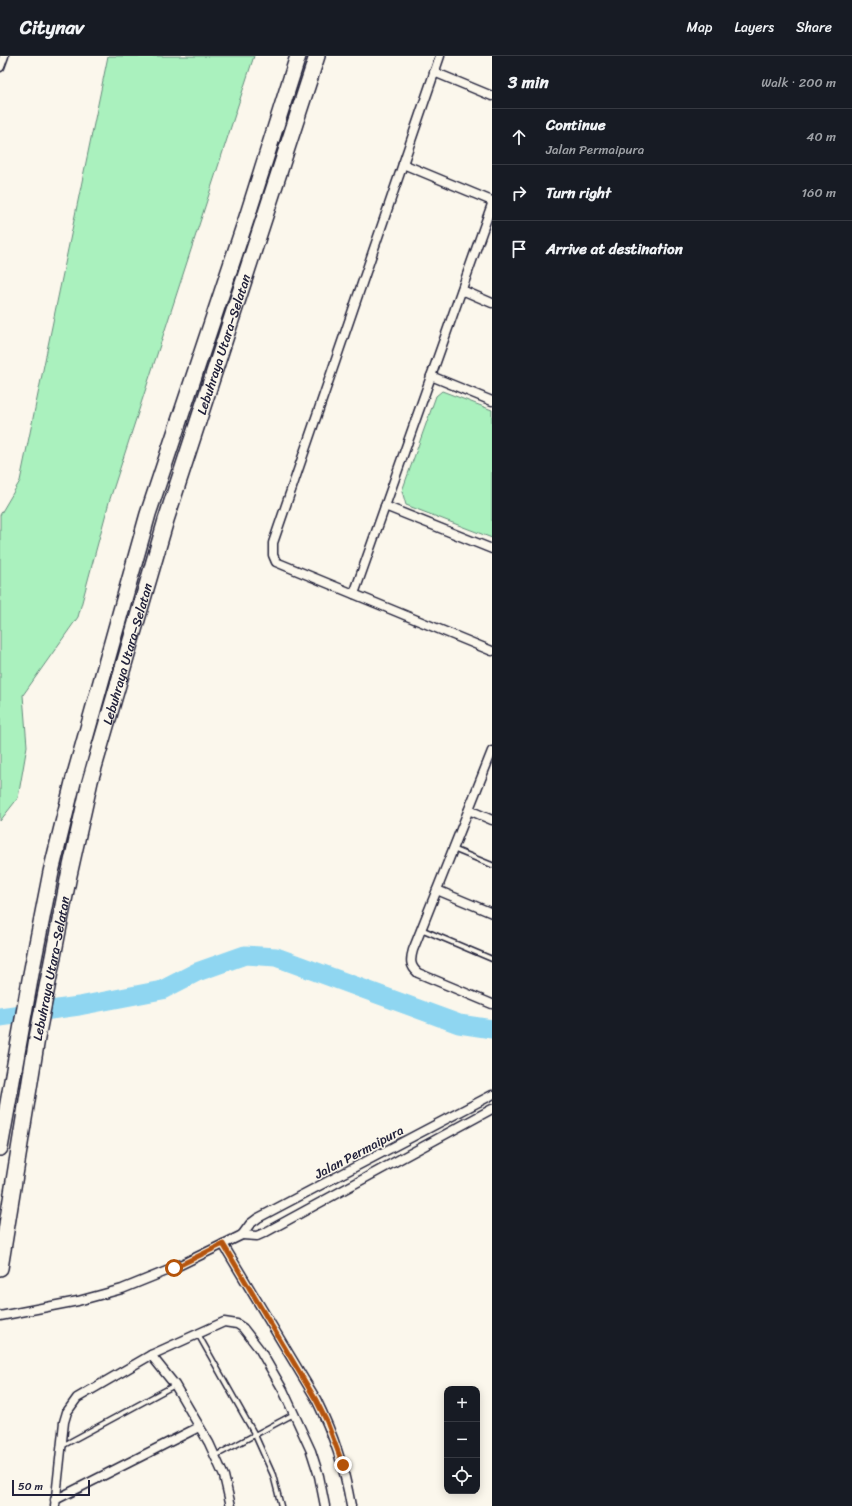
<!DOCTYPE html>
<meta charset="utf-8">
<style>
:root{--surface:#171b24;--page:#20242c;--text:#f1f3f6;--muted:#9ea1a6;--line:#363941}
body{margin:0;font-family:Sriracha,sans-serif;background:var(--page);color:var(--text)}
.controls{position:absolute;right:12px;bottom:12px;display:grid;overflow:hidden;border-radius:8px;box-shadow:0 2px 10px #0003}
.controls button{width:36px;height:36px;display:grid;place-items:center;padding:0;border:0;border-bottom:1px solid var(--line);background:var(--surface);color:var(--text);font:20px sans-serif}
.scale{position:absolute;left:12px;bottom:10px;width:78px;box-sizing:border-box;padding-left:4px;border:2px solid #22223b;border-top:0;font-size:11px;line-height:14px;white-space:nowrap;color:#22223b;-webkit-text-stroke:3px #fbf7ec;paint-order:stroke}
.stop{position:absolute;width:12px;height:12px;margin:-9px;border:3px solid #b45309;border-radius:50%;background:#fff}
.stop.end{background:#b45309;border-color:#fff;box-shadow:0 1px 4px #0008}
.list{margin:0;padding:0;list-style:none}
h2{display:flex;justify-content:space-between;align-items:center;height:52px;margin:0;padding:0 16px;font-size:17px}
h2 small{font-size:13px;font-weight:400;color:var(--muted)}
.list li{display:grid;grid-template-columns:26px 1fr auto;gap:12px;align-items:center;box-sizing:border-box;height:56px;padding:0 16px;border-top:1px solid var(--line)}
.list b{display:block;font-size:15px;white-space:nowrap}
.list p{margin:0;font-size:13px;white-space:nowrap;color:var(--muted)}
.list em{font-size:13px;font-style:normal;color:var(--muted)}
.icon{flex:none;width:22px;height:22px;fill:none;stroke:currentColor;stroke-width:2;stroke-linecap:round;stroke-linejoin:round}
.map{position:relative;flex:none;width:492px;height:1450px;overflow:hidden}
header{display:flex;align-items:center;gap:24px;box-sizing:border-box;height:56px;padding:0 20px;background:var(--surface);border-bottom:1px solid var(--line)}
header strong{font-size:19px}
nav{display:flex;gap:22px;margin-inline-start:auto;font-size:14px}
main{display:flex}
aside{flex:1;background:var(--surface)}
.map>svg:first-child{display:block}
.green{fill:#aaf1be;stroke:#668a7c}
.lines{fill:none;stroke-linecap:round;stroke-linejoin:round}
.river{stroke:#8fd6f1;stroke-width:19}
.lane-casing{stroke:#22223b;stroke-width:7}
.street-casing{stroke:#22223b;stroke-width:11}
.highway-casing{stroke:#22223b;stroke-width:18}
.lane{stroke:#fbf7ec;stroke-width:4}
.street{stroke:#fbf7ec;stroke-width:8}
.highway{stroke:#fbf7ec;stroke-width:15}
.route{stroke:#b45309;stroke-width:5}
.labels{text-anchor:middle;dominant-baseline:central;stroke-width:3;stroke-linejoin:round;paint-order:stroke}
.street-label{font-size:13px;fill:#22223b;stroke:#fbf7ec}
</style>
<header>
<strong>Citynav</strong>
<nav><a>Map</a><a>Layers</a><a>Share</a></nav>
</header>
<main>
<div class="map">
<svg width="492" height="1450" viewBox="0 0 492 1450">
<rect width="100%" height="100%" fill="#fbf7ec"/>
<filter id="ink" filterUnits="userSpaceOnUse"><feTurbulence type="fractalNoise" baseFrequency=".025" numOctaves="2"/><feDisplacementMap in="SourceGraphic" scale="8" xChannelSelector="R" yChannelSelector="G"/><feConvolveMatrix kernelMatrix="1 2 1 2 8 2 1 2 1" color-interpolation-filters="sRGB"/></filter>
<g filter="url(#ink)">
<g class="green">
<polygon points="108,0 254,0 109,446 78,561 23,639 27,690 18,742 0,765 0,459 20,425"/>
<polygon points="442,335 492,354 492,482 406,449 402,435 436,340"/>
</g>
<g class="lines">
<polyline class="river" points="0,961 79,950 162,934 197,916 245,899 276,901 459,968 492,973"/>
<g class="lane-casing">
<g id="lane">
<polyline points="453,793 492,809"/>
<polyline points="421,873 492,903"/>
<polyline points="198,1278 255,1379 273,1419 281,1450"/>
<polyline points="62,1390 175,1329"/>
<polyline points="215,1400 294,1358"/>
</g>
</g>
<g class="street-casing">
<g id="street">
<polyline points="440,0 273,487 273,499 276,506 492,595"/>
<polyline points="0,11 4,0"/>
<polyline points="434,16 492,40"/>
<polyline points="403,108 492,145"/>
<polyline points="462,234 492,247"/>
<polyline points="431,320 492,345"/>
<polyline points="385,450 492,493"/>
<polyline points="354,538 492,148"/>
<path d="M 492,695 L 413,894 C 410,904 410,910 418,917 L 492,948"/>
<polyline points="469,754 492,764"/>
<polyline points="437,834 492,857"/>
<polyline points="242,1179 257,1180 266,1176 492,1053"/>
<path d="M 223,1188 L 316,1343 C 334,1380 344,1410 351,1450"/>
<polyline points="0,1260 78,1245 122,1233 174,1212 242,1179 250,1168 258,1162 492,1039"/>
<polyline points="151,1299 175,1329 209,1387 224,1420 231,1450"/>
<polyline points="55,1444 199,1371"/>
<polyline points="55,1450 64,1366 67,1356 77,1342 151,1299 224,1266 237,1268 243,1272 260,1294 283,1334 311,1395 319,1420 325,1450"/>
</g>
</g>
<g class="highway-casing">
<g id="highway">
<polyline points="0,1092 31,918 51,816 74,722 148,458 247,161 298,0"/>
<path id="s1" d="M 0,1212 L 37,982 L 69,819 L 90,725 L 166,464 L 317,0"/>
</g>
</g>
<use href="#lane" class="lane"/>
<use href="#street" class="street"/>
<use href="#highway" class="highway"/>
</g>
</g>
<g class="lines" filter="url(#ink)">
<polyline class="route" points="174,1212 223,1188 316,1344 327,1366 343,1409"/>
</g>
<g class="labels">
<g class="street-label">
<text stroke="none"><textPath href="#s1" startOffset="952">Lebuhraya Utara–Selatan</textPath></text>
<text stroke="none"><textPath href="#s1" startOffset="628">Lebuhraya Utara–Selatan</textPath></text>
<text stroke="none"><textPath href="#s1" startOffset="304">Lebuhraya Utara–Selatan</textPath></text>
<text transform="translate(359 1096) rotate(-28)">Jalan Permaipura</text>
</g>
</g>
</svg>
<div class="controls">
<button>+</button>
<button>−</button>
<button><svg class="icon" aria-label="locate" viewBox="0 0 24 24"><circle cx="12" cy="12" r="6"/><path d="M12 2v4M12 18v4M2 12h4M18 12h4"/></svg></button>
</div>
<div class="scale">50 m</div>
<div class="stop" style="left:174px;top:1212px"></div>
<div class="stop end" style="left:343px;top:1409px"></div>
</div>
<aside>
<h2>3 min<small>Walk · 200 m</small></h2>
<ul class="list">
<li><svg class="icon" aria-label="ahead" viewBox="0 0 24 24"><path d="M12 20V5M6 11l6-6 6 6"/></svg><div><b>Continue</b><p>Jalan Permaipura</p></div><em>40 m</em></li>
<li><svg class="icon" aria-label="right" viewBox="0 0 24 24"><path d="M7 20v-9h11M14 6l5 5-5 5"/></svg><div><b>Turn right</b></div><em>160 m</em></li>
<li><svg class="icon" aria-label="arrive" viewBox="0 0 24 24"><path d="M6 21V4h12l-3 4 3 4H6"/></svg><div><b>Arrive at destination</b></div></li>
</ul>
</aside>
</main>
